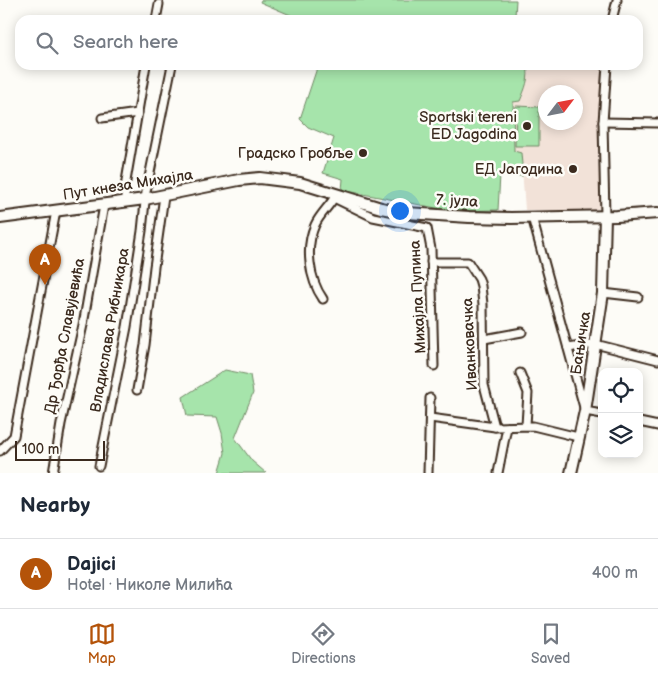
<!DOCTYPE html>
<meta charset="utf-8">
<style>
:root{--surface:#fff;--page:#f6f6f7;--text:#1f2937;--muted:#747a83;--line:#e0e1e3;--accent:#b45309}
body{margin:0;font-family:"Balsamiq Sans",sans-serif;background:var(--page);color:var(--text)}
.controls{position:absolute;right:15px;bottom:15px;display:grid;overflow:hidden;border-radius:10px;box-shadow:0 2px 12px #0003}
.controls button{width:45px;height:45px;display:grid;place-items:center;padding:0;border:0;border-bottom:1px solid var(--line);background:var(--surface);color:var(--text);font:25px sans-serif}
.compass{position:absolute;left:538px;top:85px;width:45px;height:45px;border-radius:50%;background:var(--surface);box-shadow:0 2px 12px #0003;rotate:58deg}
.scale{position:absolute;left:15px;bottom:12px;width:90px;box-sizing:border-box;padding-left:5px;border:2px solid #3b2a1e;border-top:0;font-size:14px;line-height:18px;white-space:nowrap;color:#3b2a1e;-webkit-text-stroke:4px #fdfcf7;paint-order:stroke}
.you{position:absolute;left:399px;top:210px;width:18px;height:18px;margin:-12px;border:4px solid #fff;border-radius:50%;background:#1a73e8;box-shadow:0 0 0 8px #1a73e833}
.badge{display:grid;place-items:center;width:32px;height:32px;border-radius:50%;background:var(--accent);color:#fff;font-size:16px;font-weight:700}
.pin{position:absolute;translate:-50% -41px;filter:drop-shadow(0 1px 2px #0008)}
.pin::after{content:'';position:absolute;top:26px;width:18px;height:15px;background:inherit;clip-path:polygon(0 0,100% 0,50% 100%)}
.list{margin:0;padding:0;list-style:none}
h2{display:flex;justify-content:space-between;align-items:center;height:65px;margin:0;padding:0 20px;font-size:21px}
h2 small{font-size:16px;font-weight:400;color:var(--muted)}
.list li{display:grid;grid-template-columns:32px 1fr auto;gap:15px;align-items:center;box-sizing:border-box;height:70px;padding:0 20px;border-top:1px solid var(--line)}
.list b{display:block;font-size:19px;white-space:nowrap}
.list p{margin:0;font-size:16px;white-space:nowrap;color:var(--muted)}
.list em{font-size:16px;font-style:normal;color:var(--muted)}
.icon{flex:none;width:28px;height:28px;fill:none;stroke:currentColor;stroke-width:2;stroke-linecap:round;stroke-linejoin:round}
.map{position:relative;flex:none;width:658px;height:473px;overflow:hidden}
.search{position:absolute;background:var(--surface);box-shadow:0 2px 12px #0003;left:15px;right:15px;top:15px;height:55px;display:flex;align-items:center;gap:12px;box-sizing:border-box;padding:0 18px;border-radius:15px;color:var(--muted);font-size:19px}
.sheet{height:135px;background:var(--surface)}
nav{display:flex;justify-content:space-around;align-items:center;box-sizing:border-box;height:70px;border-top:1px solid var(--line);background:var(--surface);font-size:14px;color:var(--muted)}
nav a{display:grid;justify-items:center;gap:2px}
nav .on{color:var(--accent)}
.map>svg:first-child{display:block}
.built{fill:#f2e2d8;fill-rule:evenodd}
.green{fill:#a6e4ab;stroke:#708764}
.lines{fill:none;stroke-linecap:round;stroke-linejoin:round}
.street-casing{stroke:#3b2a1e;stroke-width:11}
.secondary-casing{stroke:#3b2a1e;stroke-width:14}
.street{stroke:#fdfcf7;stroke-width:7}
.secondary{stroke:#fdfcf7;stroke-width:10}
.poi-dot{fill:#3b2a1e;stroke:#fdfcf7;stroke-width:2}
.labels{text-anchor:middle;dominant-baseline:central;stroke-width:5;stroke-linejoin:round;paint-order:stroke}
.poi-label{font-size:15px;fill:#3b2a1e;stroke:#fdfcf7;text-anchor:end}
.street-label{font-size:15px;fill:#3b2a1e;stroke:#fdfcf7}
</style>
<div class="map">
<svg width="658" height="473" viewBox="0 0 658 473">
<rect width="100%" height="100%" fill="#fdfcf7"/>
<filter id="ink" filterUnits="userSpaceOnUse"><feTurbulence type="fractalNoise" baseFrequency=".02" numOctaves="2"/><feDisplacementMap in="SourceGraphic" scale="10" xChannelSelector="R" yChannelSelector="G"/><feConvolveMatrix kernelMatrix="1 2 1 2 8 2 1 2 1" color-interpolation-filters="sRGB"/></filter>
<g filter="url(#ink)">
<path class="built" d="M 527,65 L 602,65 L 598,153 L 601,206 L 598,209 L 593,211 L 525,210 L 521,154 L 514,151 L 513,102 L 520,101 L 529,71 ZM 546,92 L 576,92 L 576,122 L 546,122 Z"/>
<g class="green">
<polygon points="261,0 516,0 515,16 523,17 523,20 302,20 260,2"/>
<path d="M 318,65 L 527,65 C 530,78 525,89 520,101 L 513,102 L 514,151 L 521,153 L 523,176 L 500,175 L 498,210 L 452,211 L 342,190 L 343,179 L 323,173 L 334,138 L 308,127 L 300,119 Z"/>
<polygon points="516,106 539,107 539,146 515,146"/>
<polygon points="225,370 250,375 253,393 235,438 252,461 266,473 219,473 225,453 222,433 217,417 187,416 183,397"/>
</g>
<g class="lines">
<g class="street-casing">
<g id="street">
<polyline points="156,20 159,4"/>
<polyline points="612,20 617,0"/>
<polyline points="102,118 138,113"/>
<polyline points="603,122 658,123"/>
<polyline points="334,198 373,217 427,228 431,249 434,366"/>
<polyline points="125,202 125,187 146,65"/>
<polyline points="605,216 603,122 607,65"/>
<polyline points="532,217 585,411 602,414"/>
<polyline points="431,262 468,262 479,279 481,286 483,304 484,385 495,427"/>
<polyline points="603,293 638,297"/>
<path d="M 323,299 C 309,279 305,247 315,225 C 320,214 330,206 335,196"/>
<polyline points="484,339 522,332"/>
<polyline points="568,348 595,344 658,360"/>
<polyline points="520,373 528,393 526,425"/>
<polyline points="137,390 145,345 154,267 164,196"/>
<polyline points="430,418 495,427 533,426 578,437"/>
<polyline points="639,422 658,426"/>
<polyline points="0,451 14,436 56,211"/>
<polyline points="99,466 127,327 142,231 146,192 172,65"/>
<polyline points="53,473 61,424 83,325 104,205"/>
<polyline points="428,473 430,398"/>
<polyline points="498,473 507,427"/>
</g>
</g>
<g class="secondary-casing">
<g id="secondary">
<polyline points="0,218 145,199 239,180 260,178 300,183 381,208 407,213 469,217 511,218 617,216 658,213"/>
<polyline points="571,473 585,411 603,293 605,216"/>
</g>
</g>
<use href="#street" class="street"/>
<use href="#secondary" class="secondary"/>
</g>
</g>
<g class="poi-dot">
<circle cx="527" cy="126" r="5"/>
<circle cx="363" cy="153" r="5"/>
<circle cx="573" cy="169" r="5"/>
</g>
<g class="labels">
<g class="poi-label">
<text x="517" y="117">Sportski tereni<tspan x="517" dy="17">ED Jagodina</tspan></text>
<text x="353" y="153">Градско Гробље</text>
<text x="563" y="169">ЕД Јагодина</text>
</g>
<g class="street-label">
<text transform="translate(128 185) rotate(-9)">Пут кнеза Михајла</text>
<text transform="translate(457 201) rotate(3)">7. јула</text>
<text transform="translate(418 297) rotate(-93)">Михајла Пупина</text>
<text transform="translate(110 330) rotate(-80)">Владислава Рибникара</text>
<text transform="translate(65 336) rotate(-79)">Др Ђорђа Славујевића</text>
<text transform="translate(581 343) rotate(-81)">Бањичка</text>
<text transform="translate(470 344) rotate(-93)">Иванковачка</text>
</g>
</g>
</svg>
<div class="controls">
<button><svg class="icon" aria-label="locate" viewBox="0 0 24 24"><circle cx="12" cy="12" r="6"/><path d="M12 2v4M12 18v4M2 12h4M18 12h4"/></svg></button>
<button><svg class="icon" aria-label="layers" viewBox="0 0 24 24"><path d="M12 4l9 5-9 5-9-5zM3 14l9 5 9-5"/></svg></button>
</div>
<svg class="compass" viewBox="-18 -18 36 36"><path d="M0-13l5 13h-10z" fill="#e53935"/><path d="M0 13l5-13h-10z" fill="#747a83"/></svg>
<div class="scale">100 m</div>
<div class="you"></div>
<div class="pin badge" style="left:45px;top:285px">A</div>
<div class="search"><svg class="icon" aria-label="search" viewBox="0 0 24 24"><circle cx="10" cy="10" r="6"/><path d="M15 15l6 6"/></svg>Search here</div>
</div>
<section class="sheet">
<h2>Nearby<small></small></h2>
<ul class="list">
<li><span class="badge">A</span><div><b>Dajici</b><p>Hotel · Николе Милића</p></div><em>400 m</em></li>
</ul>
</section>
<nav>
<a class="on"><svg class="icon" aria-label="map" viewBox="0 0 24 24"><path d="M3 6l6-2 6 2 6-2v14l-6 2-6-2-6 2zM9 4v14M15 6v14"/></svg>Map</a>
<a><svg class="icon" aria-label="directions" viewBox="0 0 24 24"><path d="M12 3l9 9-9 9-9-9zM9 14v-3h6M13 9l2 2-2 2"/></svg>Directions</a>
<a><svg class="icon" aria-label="saved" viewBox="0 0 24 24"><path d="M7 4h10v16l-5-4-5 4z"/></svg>Saved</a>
</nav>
